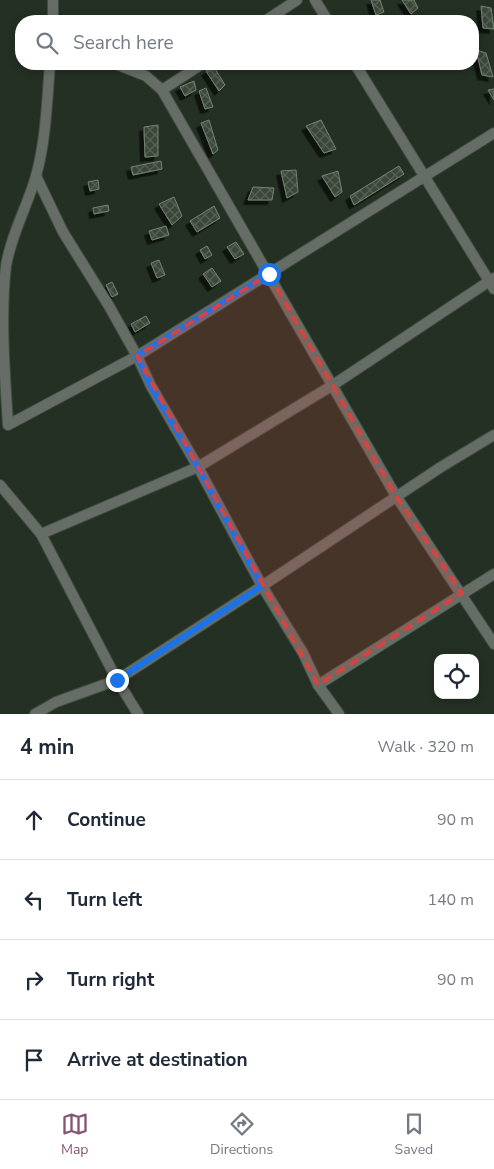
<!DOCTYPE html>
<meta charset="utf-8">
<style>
:root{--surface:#fff;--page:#f6f6f7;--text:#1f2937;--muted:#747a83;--line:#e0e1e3;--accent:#835674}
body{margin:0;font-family:"Nunito Sans",sans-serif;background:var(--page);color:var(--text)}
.controls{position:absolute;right:15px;bottom:15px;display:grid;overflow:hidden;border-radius:10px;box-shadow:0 2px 8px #0003}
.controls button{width:45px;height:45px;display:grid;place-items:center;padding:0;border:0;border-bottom:1px solid var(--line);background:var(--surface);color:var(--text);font:25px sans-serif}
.stop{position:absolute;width:15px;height:15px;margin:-11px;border:4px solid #1a73e8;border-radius:50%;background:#fff}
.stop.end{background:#1a73e8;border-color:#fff;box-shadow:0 1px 5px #0008}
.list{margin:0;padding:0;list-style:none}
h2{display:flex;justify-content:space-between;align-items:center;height:65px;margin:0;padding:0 20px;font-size:21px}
h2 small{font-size:16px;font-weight:400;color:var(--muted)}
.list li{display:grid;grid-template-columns:32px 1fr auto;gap:15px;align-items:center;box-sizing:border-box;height:80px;padding:0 20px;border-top:1px solid var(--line)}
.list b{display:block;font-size:19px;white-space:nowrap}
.list em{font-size:16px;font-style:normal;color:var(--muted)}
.icon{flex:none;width:28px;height:28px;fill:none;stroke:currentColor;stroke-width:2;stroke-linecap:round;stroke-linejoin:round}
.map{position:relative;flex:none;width:494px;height:714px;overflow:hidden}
.search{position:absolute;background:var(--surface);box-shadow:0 2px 8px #0003;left:15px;right:15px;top:15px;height:55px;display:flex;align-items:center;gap:12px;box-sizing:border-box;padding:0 18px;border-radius:20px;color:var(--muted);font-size:19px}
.sheet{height:385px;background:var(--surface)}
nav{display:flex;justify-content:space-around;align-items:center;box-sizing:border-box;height:70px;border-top:1px solid var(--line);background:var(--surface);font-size:14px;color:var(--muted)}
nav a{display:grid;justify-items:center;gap:2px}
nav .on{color:var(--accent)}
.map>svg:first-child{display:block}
.building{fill:url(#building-cross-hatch);stroke:#748373;filter:url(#shadow)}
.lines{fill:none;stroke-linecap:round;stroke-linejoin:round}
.street-casing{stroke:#414c40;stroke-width:12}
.street{stroke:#666d66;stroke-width:10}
.route{stroke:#1a73e8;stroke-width:6}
.marked{fill:#d64442;fill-opacity:0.2;stroke:#d64442;stroke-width:4;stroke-dasharray:10 6;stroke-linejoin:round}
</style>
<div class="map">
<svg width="494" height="714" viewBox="0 0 494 714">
<defs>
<pattern id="building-cross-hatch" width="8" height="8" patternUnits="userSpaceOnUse" patternTransform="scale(1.25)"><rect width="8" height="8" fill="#3a4739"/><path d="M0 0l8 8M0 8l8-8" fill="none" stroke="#566155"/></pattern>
<filter id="shadow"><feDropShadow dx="-4.5" dy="4.5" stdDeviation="0" flood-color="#0009"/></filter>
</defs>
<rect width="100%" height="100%" fill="#243023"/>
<g class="building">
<polygon points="371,0 380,0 384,12 376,15"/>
<polygon points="402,0 414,0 418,8 411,14"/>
<polygon points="481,6 491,8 494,29 483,28"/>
<polygon points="476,50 486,53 493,77 482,75"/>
<polygon points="214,67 225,85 219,91 206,71"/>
<polygon points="194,81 196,90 185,96 180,87"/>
<polygon points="206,88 213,107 205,109 199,91"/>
<polygon points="494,89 494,100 488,90"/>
<polygon points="209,120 218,150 213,154 201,123"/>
<polygon points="321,120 336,149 324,153 306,126"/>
<polygon points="158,125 158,156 145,157 144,127"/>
<polygon points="161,161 162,169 133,175 131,167"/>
<polygon points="399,166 404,174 354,205 350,196"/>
<polygon points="296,170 298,192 287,198 281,171"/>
<polygon points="338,171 342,192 335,197 322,176"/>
<polygon points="98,180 99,189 90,191 88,182"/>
<polygon points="253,187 274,188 272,200 248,200"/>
<polygon points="174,197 182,216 172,225 159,204"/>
<polygon points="108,205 109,211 94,214 93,208"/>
<polygon points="214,206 220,218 197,232 190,221"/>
<polygon points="166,226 169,235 152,240 149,231"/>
<polygon points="236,242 244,254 235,259 227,247"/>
<polygon points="207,246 212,255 205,259 200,250"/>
<polygon points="159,260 165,275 157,278 151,263"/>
<polygon points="212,268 221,281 212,287 203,274"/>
<polygon points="112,282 118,294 112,297 106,285"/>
<polygon points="146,316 150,323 135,332 131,324"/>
</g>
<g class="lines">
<g class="street-casing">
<g id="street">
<polyline points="315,0 328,21"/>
<polyline points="53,21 53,0"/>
<polyline points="265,21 297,0"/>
<path d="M 50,64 C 47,101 46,140 36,176 C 27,207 11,235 6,266 C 0,316 5,375 8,425 L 137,356 L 494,133"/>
<polyline points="116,64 146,76 162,90 396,496 494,644"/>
<polyline points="355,64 494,289"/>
<polyline points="162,90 202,64"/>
<polyline points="0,485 41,534 117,680 262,586 198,467 151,386 137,356 109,306 63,232 36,176"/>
<polyline points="41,534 198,467 333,385 494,278"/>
<polyline points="318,685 494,574"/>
<polyline points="35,714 56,702 117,680 138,714"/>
<polyline points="339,714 318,685 303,653 262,586 441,467 494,435"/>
</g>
</g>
<use href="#street" class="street"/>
</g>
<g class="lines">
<polyline class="route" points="117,680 262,586 198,467 151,386 137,356 269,274"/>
</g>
<path class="marked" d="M 269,274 L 396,496 L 462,593 L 318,685 L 137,356 Z"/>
</svg>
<div class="controls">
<button><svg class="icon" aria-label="locate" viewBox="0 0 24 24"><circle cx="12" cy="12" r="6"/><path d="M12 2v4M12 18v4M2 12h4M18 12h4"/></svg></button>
</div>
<div class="stop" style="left:269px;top:274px"></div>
<div class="stop end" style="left:117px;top:680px"></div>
<div class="search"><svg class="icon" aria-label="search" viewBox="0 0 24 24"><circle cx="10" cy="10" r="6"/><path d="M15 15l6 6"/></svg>Search here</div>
</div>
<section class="sheet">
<h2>4 min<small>Walk · 320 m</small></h2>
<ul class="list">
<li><svg class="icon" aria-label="ahead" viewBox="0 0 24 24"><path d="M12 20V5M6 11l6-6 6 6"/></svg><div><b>Continue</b></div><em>90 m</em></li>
<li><svg class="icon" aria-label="left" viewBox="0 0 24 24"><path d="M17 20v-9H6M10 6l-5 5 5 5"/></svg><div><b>Turn left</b></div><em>140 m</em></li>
<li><svg class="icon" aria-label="right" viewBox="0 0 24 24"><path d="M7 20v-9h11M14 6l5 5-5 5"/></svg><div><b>Turn right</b></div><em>90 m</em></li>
<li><svg class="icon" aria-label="arrive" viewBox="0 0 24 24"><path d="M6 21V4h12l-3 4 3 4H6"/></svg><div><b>Arrive at destination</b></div></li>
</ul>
</section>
<nav>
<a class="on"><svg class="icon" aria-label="map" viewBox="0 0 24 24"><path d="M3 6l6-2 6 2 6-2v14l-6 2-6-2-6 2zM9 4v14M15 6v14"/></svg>Map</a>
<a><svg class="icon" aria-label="directions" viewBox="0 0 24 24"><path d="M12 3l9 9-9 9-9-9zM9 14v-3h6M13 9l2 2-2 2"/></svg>Directions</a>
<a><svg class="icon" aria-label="saved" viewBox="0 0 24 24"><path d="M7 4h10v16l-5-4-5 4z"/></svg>Saved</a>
</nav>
